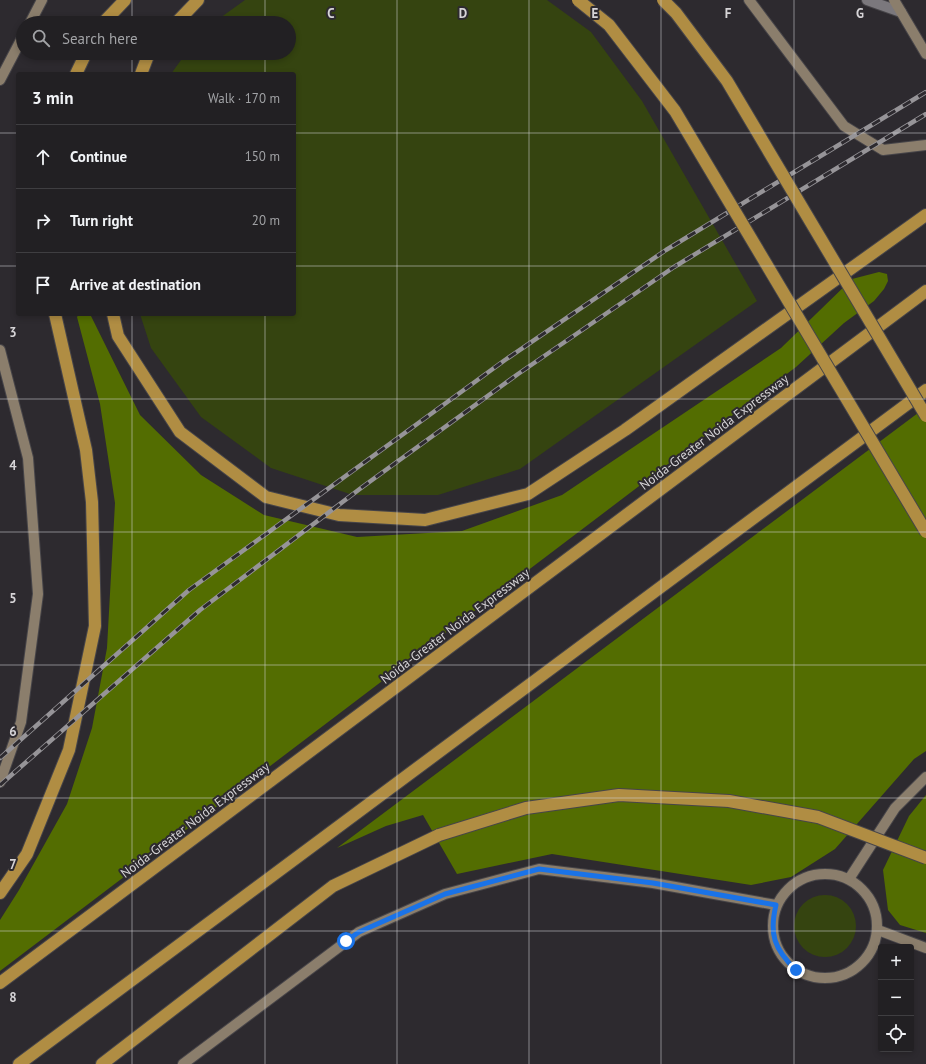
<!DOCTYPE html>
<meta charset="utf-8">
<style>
:root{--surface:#222023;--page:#2a282b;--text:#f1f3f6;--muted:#a2a3a6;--line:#3f3e41}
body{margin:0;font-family:"PT Sans",sans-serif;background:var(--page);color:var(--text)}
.controls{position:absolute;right:12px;bottom:12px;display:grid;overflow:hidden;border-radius:4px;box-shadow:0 2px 6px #0003}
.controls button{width:36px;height:36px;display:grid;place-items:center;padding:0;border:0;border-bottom:1px solid var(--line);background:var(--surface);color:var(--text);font:20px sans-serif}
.stop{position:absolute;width:12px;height:12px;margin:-9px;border:3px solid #1a73e8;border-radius:50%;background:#fff}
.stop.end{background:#1a73e8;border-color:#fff;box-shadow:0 1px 4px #0008}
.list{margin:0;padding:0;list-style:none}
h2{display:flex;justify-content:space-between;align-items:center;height:52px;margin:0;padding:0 16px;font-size:17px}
h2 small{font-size:13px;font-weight:400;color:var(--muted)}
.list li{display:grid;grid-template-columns:26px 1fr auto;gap:12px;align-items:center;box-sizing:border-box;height:64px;padding:0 16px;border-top:1px solid var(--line)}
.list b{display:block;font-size:15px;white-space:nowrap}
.list em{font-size:13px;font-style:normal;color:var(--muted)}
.icon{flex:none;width:22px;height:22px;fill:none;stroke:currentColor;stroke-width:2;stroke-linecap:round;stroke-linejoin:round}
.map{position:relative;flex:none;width:926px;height:1064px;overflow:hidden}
.search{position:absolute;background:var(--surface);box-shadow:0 2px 6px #0003;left:16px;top:16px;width:280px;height:44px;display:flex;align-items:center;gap:10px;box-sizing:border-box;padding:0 14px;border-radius:22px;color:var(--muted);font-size:15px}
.panel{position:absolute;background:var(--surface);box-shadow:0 2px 6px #0003;left:16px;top:72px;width:280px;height:244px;border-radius:4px}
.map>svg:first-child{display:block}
.green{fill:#354410}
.forest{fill:#536d01}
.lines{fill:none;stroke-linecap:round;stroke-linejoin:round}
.street-casing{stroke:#474549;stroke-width:12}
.secondary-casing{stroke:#474549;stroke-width:12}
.highway-casing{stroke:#474549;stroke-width:14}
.street{stroke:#7b787d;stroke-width:10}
.secondary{stroke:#8b7e6c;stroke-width:10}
.highway{stroke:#b08d43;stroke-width:12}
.rail-casing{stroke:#969498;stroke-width:4.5}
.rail{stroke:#2d2a2f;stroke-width:3;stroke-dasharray:9;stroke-linecap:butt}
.highway-bridge-casing{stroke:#474549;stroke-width:14;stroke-linecap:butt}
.highway-bridge{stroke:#b08d43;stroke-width:12}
.route{stroke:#1a73e8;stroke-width:5}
.grid{fill:none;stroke:#d6d4d7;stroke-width:1;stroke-opacity:0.55}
.labels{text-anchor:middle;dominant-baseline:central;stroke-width:4;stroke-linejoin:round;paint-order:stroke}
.street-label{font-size:13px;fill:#d6d4d7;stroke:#2d2a2f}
.grid-label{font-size:13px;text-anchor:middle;font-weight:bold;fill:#d6d4d7;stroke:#2d2a2f;stroke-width:4;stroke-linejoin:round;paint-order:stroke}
</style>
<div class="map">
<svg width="926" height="1064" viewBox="0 0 926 1064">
<rect width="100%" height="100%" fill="#2d2a2f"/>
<g class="green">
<polygon points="245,0 547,0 591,32 642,101 757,301 520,469 438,495 353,495 271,468 201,417 151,348 140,314 294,314 294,74 171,74 186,53 289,53 289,23 213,23"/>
<circle cx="825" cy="926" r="31"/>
</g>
<g class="forest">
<polygon points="879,272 887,274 888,281 884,289 874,301 844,323 796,367 0,971 0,920 19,890 67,804 92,728 107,648 115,503 100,404 77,317 79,314 90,314 140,415 201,475 264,515 357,537 462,531 562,495 781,348 852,279"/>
<polygon points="926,407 926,751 914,759 835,849 791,877 751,885 552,854 457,874 423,815 386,826 337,848"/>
<polygon points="926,795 926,933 900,925 888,910 883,870 909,816"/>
</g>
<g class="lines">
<g class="street-casing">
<polyline id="street" points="867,0 901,12"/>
</g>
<g class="secondary-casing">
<g id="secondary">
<polyline points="749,0 844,126 883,150 926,145"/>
<polyline points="894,0 926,54"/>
<polyline points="30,23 42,0"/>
<polyline points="0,80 23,36"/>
<polyline points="0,350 28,458 38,594 21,722 0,782"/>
<circle cx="825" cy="926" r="52"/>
<polyline points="849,879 895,808 926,777"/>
<polyline points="878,930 926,948"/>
<polyline points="183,1064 359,932 445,894 539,869 653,883 776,905"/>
</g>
</g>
<g class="highway-casing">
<g id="highway">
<polyline points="103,23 125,0"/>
<polyline points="176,23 198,0"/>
<polyline points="76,74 86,53"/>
<polyline points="141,74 149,53"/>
<polyline points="113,314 118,336 180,432 266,497 339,515 425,520 528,494 625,430 926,215"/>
<polyline points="0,893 27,854 69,750 95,626 92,502 86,450 55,314"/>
<polyline points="0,983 926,291"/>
<polyline points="19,1064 926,390"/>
<polyline points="102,1064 333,886 439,835"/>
</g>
</g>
<use href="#street" class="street"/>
<use href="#secondary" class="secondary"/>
<use href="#highway" class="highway"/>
<g class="rail-casing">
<g id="rail">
<polyline points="0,758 189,590 505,360 666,250 926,92"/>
<polyline points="0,785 200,610 361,488 518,374 674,267 926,114"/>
</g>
</g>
<use href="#rail" class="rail"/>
<g class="highway-bridge-casing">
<g id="highway-bridge">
<polyline points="578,0 609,25 675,111 926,532"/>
<polyline points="663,0 676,13 727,81 926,416"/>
<polyline points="439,835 526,808 619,795 729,801 818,817 926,858"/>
</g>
</g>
<use href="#highway-bridge" class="highway-bridge"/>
</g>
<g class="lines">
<path class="route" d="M 346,941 L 359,932 L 445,894 L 539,869 L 653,883 L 776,905 C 769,934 774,949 796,970"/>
</g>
<path class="grid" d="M 132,0 L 132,23M 265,0 L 265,23M 397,0 L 397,1064M 529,0 L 529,1064M 661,0 L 661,1064M 794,0 L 794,1064M 132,53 L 132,74M 265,53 L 265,74M 0,133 L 18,133M 294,133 L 926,133M 0,266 L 18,266M 294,266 L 926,266M 132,314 L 132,1064M 265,314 L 265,1064M 0,399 L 926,399M 0,532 L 926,532M 0,665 L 926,665M 0,798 L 926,798M 0,931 L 926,931"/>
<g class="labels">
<g class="street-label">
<text transform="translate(714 432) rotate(-37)">Noida-Greater Noida Expressway</text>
<text transform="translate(455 626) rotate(-37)">Noida-Greater Noida Expressway</text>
<text transform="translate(195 820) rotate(-37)">Noida-Greater Noida Expressway</text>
</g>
</g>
<g class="grid-label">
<text x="331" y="18">C</text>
<text x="463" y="18">D</text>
<text x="595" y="18">E</text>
<text x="728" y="18">F</text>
<text x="860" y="18">G</text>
<text x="13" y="337">3</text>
<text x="13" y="470">4</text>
<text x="13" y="603">5</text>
<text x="13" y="736">6</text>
<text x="13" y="869">7</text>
<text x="13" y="1002">8</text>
</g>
</svg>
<div class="controls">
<button>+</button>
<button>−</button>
<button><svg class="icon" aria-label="locate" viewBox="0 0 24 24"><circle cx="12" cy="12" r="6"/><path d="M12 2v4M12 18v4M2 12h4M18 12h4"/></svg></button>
</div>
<div class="stop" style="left:346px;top:941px"></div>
<div class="stop end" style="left:796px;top:970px"></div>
<div class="search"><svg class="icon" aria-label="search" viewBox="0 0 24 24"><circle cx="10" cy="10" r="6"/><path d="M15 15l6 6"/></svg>Search here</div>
<section class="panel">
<h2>3 min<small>Walk · 170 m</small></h2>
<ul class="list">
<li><svg class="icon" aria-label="ahead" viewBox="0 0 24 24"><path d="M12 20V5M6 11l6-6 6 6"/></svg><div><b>Continue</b></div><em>150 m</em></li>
<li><svg class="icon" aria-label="right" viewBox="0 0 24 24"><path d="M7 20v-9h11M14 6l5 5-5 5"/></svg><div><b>Turn right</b></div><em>20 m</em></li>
<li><svg class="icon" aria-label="arrive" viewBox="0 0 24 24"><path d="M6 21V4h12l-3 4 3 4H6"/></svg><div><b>Arrive at destination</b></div></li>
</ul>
</section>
</div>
